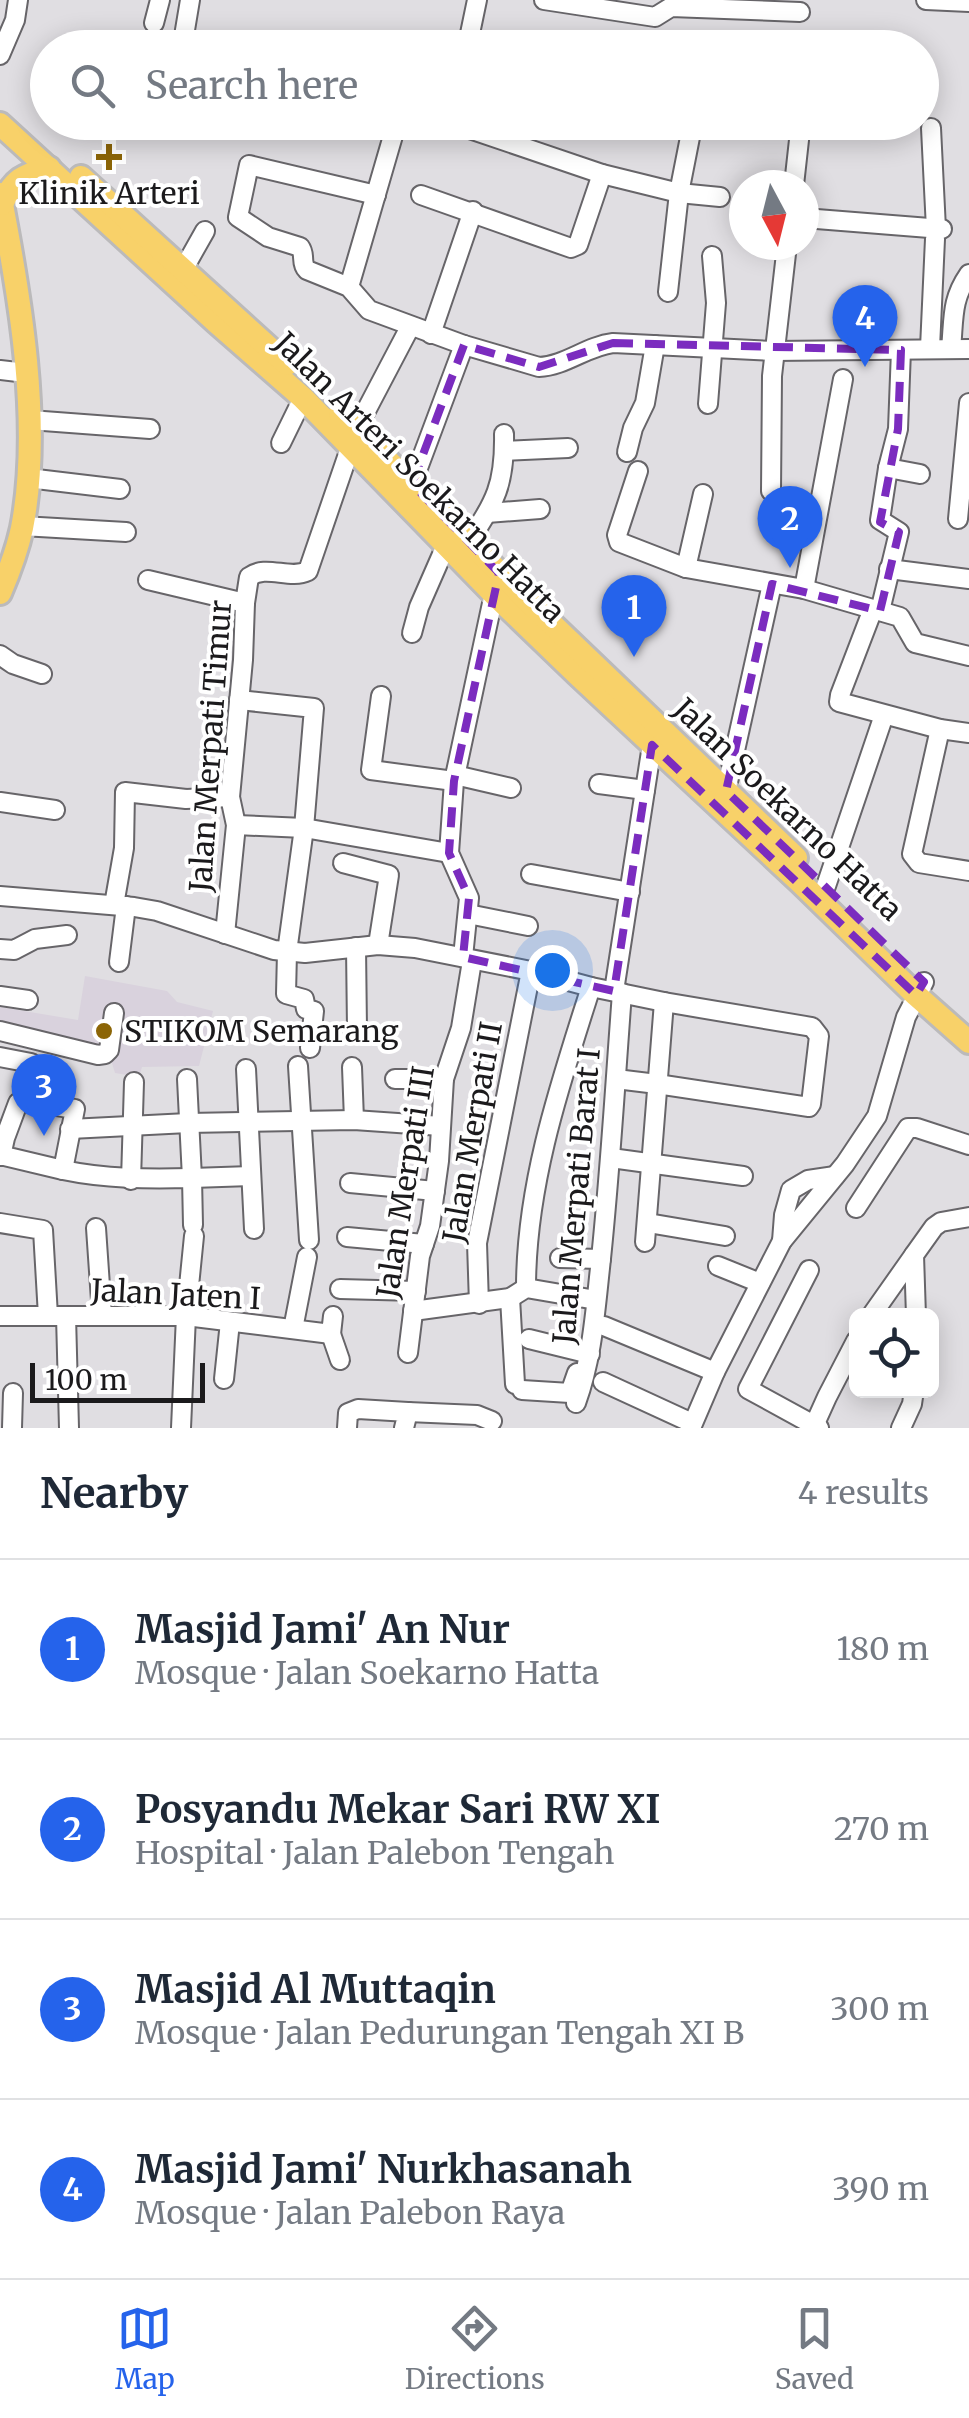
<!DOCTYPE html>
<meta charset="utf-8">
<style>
:root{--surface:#fff;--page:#f6f6f7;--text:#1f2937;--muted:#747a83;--line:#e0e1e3;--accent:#2563eb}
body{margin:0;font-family:Merriweather,serif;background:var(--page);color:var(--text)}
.controls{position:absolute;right:30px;bottom:30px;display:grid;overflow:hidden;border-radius:15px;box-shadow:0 5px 25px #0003}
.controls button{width:90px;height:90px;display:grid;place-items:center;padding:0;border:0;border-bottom:2px solid var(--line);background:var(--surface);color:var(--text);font:50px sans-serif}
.compass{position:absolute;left:729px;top:170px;width:90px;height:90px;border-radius:50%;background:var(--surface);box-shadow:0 5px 25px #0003;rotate:173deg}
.scale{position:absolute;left:30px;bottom:25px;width:175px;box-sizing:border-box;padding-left:10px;border:5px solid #1b1a1c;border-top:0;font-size:28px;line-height:35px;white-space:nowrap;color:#1b1a1c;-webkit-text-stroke:8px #fff;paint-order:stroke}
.you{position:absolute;left:552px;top:970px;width:35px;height:35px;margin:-25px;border:8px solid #fff;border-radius:50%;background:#1a73e8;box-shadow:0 0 0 15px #1a73e833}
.badge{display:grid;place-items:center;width:65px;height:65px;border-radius:50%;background:var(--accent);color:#fff;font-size:32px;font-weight:700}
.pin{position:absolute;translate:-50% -82px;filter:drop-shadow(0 2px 5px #0008)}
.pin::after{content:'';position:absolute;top:52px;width:35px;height:30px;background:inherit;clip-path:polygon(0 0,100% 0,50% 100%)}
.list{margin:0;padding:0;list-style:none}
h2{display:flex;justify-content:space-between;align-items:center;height:130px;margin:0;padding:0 40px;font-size:42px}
h2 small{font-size:32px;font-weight:400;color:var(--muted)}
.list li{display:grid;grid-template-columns:65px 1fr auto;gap:30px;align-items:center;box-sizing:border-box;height:180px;padding:0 40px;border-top:2px solid var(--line)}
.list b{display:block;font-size:38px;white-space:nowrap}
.list p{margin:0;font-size:32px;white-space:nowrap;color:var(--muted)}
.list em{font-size:32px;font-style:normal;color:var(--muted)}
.icon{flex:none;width:55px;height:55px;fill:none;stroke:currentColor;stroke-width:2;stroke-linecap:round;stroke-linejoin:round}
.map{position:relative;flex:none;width:969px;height:1428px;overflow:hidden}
.search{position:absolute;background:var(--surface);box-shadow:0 5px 25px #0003;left:30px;right:30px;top:30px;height:110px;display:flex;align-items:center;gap:25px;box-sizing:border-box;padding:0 35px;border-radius:55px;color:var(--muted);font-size:38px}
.sheet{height:850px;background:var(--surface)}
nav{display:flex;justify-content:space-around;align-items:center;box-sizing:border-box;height:140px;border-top:2px solid var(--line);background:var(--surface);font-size:28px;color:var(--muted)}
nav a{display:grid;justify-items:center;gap:5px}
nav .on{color:var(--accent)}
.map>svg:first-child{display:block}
.built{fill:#d9d2dd}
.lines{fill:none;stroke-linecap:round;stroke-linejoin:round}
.minor-casing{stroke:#676569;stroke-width:22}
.major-casing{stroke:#bbbabb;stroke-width:28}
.minor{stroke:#fff;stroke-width:18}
.major{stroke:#f8d169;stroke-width:22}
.marked{fill:none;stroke:#7b2cbf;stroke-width:8;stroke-dasharray:20 12;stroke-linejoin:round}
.poi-dot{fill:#8c6506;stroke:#fff;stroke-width:4}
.labels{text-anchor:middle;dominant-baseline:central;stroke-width:8;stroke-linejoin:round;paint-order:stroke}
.poi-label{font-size:30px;fill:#1b1a1c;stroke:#fff}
.street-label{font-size:30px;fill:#1b1a1c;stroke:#fff}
</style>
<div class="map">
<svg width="969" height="1428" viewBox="0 0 969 1428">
<rect width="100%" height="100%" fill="#e0dee2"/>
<polygon class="built" points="85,976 167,991 177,1002 213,1011 199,1066 142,1067 139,1077 115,1073 112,1063 0,1042 0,1007 78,1020"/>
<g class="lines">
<g class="minor-casing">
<g id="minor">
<polyline points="544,0 655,17 671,7 800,12"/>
<polyline points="926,0 969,2"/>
<polyline points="154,23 160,0"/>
<polyline points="669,45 801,43"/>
<polyline points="182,48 190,0"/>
<polyline points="467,48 477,0"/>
<polyline points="0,55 15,20 18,0"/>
<polyline points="449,122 602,174 679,193 720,197"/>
<polyline points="800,124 899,125"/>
<polyline points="931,128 936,229"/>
<polyline points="794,185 801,122"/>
<path d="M 376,195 L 249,165 L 238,217 L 268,237 L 300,247 C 306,255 300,263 307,270 L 349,287 L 369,310 L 464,345 L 539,367 C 565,366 587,346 613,343 L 773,351 L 969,349"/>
<polyline points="421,195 571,248 578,245 602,174"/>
<polyline points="804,218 942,229"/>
<polyline points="183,270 205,231"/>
<polyline points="349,287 397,122"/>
<polyline points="668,292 679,193 693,122"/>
<polyline points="431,334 473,211"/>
<polyline points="930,348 935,239"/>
<path d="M 951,349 C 954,318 951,300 969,274"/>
<polyline points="0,370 26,373"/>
<polyline points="708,404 716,303 712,256"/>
<polyline points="30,420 150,429"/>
<polyline points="281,443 303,398"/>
<polyline points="505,451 568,448"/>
<polyline points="627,452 633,428 645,403 655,345"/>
<polyline points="888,468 920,474"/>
<polyline points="638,471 617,535 619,542 686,568 804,589 900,617 915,643 969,656"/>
<polyline points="28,478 120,489"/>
<polyline points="412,484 464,345"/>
<polyline points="771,491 772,376 787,245"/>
<polyline points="487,513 540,509"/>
<polyline points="958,519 969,403"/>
<polyline points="22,526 126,532"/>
<path d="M 468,543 C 495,501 505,486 504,434"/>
<polyline points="686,568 703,494"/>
<polyline points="889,569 969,579"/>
<polyline points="148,580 245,603"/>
<polyline points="804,589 843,379"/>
<polyline points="873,609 840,695 839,702 940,729 969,733"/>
<polyline points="880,611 899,532 880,520 888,468 898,429 901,350"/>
<polyline points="412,633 419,607 447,543"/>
<polyline points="0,655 13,664 42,674"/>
<polyline points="381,696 371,770 454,781"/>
<polyline points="239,700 314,708 304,828 287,952 286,994 304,999 306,1009 314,1011 310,1048"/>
<polyline points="940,729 912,854 919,863 969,871"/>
<polyline points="455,775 511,788"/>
<polyline points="599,784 645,790"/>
<polyline points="726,791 772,584"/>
<polyline points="0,802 55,810"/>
<polyline points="236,825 304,828 449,853"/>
<polyline points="343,863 389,875 378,945"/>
<polyline points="531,874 630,892"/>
<polyline points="826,886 884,715"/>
<polyline points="0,896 134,907 157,911 274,950 305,953 378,945 415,948 531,971 591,987 664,1002 812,1027 819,1036 811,1104 809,1107 657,1084 616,1079"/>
<polyline points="114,905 124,848 125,792 186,799 230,797"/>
<polyline points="468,914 528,926"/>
<path d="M 225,934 L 236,825 L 230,797 L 243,660 L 245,603 L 249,577 C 266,564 289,580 308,571 L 357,428 L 410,327"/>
<polyline points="356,947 357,1029"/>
<polyline points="0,949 14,950 35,939 67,935"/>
<polyline points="463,957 469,898 449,853 454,781 494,594"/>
<polyline points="119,962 126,906"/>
<polyline points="614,991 652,745"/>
<polyline points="0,996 28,1000"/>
<polyline points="0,1031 98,1055 105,1054 109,1050 114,1013"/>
<polyline points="0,1057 31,1063 30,1102"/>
<polyline points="298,1066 309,1240"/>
<polyline points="352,1067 354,1120"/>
<polyline points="246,1069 254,1229"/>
<polyline points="187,1079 192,1178 251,1176"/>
<polyline points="395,1079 444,1079"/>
<polyline points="70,1129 188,1123 354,1120 441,1126"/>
<polyline points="0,1155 63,1170 75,1109 30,1102 18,1103 5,1138 1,1156"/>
<polyline points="611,1158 743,1176"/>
<path d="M 63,1170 C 106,1179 147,1179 192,1178 L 193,1225"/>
<polyline points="131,1180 134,1082"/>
<polyline points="350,1183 435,1191"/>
<polyline points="856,1208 908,1128 917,1128 969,1145"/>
<polyline points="0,1223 43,1230 48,1316"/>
<polyline points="648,1223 725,1236"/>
<polyline points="96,1228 102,1315"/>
<polyline points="347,1237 424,1244"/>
<polyline points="782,1241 784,1215 791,1190 808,1180 835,1176"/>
<polyline points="645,1242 664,1002"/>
<polyline points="560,1258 601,1259"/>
<polyline points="718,1266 760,1283"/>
<polyline points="809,1270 748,1389 819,1428"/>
<path d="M 526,1288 C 526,1184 560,1084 591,987"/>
<polyline points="340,1289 416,1291"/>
<polyline points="510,1298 515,1384"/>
<polyline points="479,1304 477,1243 531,971"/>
<polyline points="413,1311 510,1298 526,1288 596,1300"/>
<polyline points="0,1316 186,1316 331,1334 333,1316"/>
<polyline points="66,1316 69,1428"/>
<polyline points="871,1316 914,1255"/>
<polyline points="916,1316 914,1255 934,1227 941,1222 969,1217"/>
<polyline points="604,1326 715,1372"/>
<polyline points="293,1329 307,1257"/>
<polyline points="331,1334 340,1360"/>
<polyline points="529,1339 590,1354"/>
<polyline points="408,1353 420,1256 430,1226 439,1161 444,1079 461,1028 472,961"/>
<polyline points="224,1379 230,1322"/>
<polyline points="603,1382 692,1423"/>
<polyline points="522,1390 570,1393 577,1373"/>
<path d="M 576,1403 C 592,1359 595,1314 600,1268 C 610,1176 615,1085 622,993"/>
<polyline points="408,1412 477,1415 492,1421"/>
<polyline points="12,1428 13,1393"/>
<polyline points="181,1428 186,1316 194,1236"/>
<polyline points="347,1428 348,1413 358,1409 408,1412 404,1428"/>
<polyline points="691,1428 715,1372 782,1241 845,1164 877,1116 906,1017 924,982"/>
<polyline points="813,1428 827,1397 856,1341"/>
<polyline points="901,1428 912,1404 914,1390"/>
</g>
</g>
<g class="major-casing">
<g id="major">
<polyline points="0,124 216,322 303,398 494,594 577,674 801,883 916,995 969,1042"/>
<polyline points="81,177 287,364"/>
<path d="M 0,194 C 20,297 42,425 22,528 C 17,551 9,572 0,593"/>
<path d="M 2,204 C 14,179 23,175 49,168"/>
<polyline points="340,413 535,608 796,858"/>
</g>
</g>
<use href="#minor" class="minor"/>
<use href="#major" class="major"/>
</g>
<path class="marked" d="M 613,343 L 901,350 L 898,429 L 880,522 L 899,532 L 880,611 L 772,584 L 726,791 L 924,982 L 916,995 L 652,745 L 614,991 L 463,957 L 469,898 L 449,853 L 454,781 L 499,573 L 412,484 L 464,345 L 539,367 Z"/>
<g class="poi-dot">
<path d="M104 142h10v10h10v10h-10v10h-10v-10h-10v-10h10z"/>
<circle cx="104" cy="1031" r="10"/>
</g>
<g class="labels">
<g class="poi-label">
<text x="109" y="193">Klinik Arteri</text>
<text x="124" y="1031" text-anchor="start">STIKOM Semarang</text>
</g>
<g class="street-label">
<text transform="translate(420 477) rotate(45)">Jalan Arteri Soekarno Hatta</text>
<text transform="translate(210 746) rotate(-86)">Jalan Merpati Timur</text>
<text transform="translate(788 809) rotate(44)">Jalan Soekarno Hatta</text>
<text transform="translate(472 1132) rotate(-80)">Jalan Merpati II</text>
<text transform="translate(405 1182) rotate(-81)">Jalan Merpati III</text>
<text transform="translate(576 1196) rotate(-85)">Jalan Merpati Barat I</text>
<text transform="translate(176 1294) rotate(3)">Jalan Jaten I</text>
</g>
</g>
</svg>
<div class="controls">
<button><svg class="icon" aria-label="locate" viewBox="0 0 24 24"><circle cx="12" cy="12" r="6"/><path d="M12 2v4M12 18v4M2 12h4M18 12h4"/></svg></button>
</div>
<svg class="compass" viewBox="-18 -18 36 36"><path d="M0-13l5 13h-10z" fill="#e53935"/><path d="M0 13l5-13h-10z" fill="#747a83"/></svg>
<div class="scale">100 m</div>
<div class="you"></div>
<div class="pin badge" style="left:634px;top:657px">1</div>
<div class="pin badge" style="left:790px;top:568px">2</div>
<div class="pin badge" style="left:44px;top:1136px">3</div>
<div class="pin badge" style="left:865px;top:367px">4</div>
<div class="search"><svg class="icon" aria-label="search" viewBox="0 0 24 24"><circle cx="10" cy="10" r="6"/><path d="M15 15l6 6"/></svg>Search here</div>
</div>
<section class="sheet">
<h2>Nearby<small>4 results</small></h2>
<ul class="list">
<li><span class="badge">1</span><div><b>Masjid Jami' An Nur</b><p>Mosque · Jalan Soekarno Hatta</p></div><em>180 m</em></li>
<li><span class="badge">2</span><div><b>Posyandu Mekar Sari RW XI</b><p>Hospital · Jalan Palebon Tengah</p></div><em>270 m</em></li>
<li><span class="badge">3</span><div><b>Masjid Al Muttaqin</b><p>Mosque · Jalan Pedurungan Tengah XI B</p></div><em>300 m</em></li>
<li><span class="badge">4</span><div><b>Masjid Jami' Nurkhasanah</b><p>Mosque · Jalan Palebon Raya</p></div><em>390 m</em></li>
</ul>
</section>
<nav>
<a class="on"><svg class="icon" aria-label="map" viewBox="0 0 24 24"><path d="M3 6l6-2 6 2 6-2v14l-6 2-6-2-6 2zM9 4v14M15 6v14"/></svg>Map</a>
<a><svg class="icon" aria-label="directions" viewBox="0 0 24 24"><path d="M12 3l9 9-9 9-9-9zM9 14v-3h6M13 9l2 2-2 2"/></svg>Directions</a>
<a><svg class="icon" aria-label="saved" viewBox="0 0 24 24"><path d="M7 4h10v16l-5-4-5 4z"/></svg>Saved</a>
</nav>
